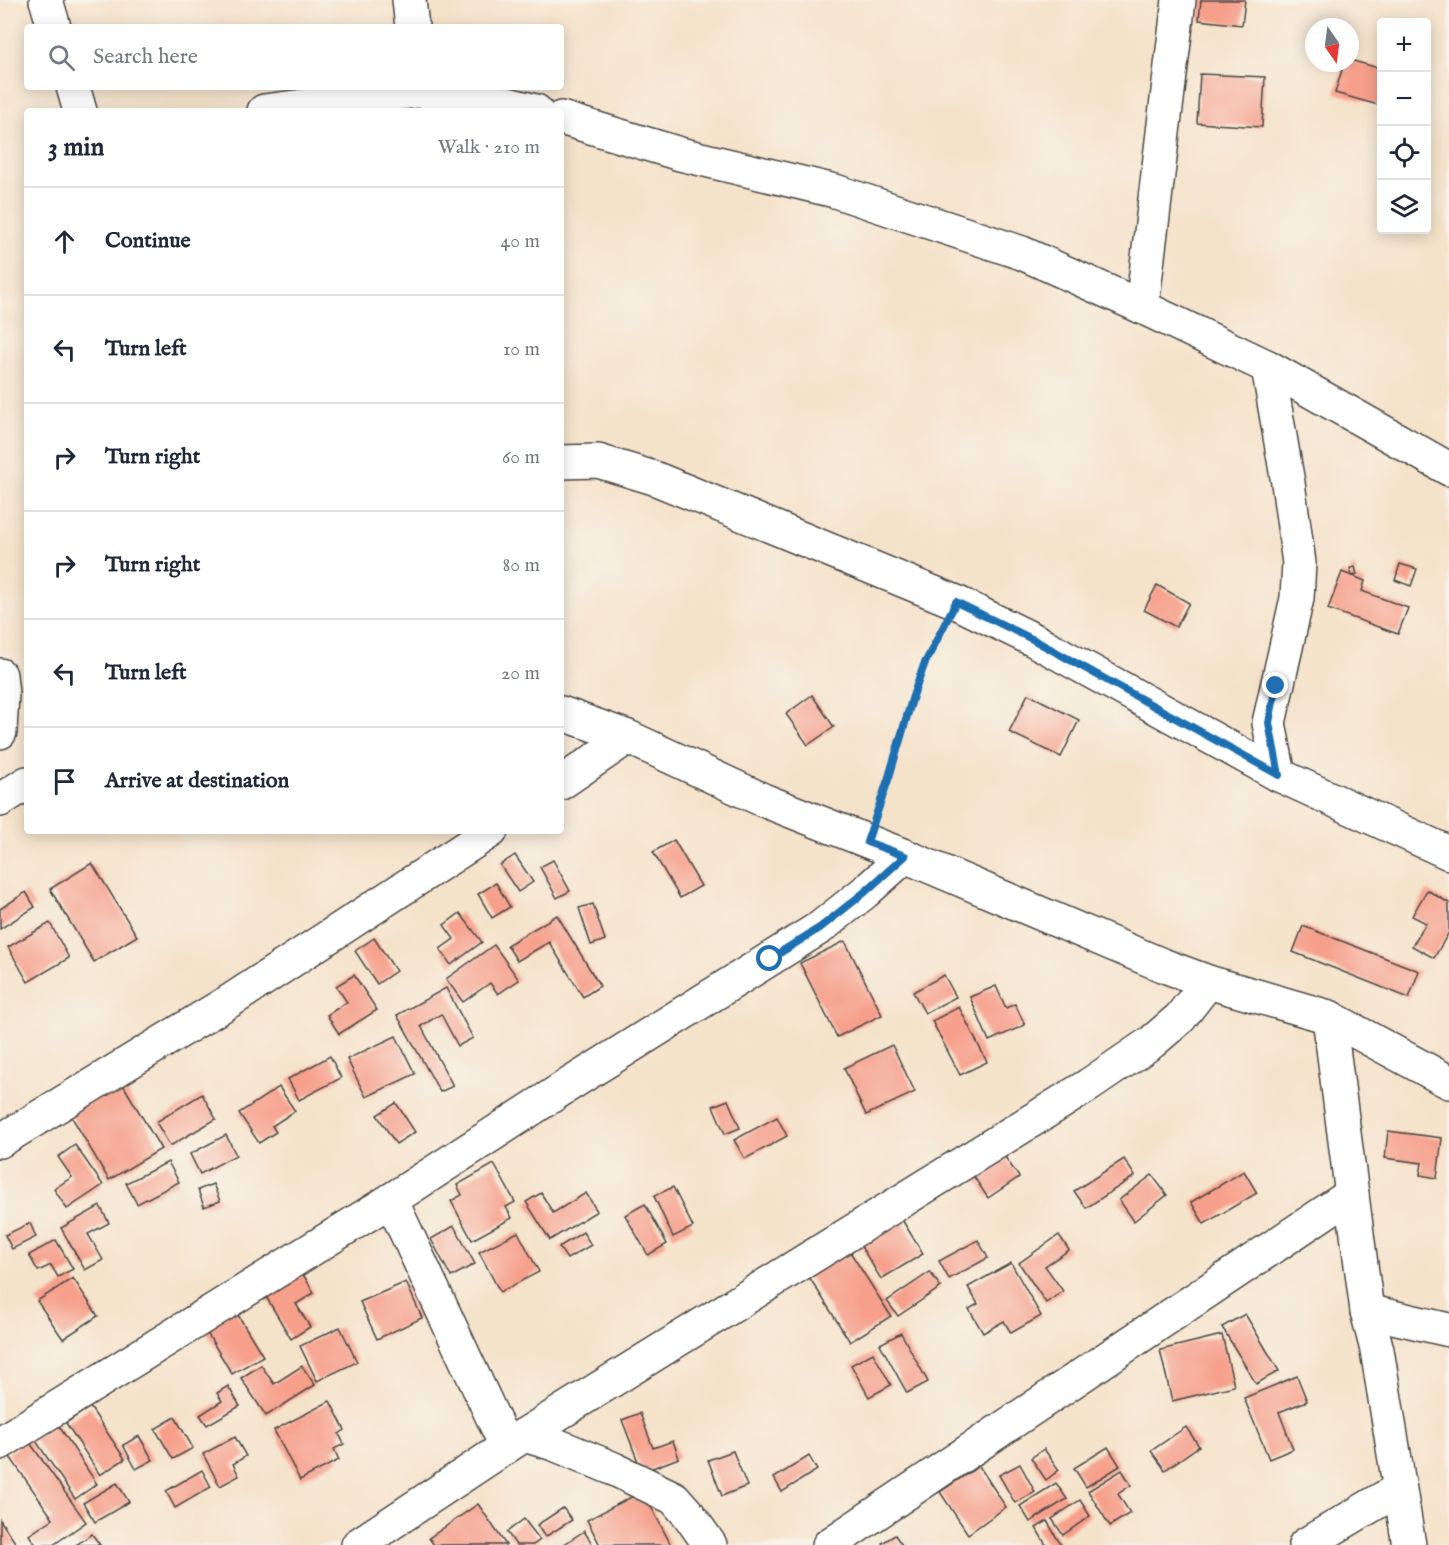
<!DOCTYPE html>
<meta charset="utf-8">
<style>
:root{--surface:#fff;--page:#f2f2f3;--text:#1f2937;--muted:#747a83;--line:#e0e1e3}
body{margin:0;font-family:"IM FELL English",serif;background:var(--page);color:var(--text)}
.controls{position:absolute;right:18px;top:18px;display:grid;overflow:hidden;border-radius:6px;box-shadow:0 3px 15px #0003}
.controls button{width:54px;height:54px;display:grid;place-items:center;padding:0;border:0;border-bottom:2px solid var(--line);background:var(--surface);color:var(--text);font:30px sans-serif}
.compass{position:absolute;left:1305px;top:18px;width:54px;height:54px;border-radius:50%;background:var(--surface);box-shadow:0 3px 15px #0003;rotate:166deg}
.stop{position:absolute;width:18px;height:18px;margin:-14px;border:4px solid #1f6fb2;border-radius:50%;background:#fff}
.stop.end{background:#1f6fb2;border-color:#fff;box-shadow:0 2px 6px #0008}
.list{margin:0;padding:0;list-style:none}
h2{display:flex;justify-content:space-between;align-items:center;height:78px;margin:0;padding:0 24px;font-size:26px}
h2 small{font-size:20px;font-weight:400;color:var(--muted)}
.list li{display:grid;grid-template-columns:39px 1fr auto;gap:18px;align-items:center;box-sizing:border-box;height:108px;padding:0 24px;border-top:2px solid var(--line)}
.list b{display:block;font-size:22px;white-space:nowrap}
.list em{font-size:20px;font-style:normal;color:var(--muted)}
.icon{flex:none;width:33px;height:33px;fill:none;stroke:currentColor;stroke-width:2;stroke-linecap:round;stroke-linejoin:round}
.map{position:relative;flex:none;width:1449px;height:1545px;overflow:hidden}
.search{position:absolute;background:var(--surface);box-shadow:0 3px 15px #0003;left:24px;top:24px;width:540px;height:66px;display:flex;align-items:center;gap:15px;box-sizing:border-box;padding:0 21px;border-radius:6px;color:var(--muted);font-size:22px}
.panel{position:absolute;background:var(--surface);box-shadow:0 3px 15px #0003;left:24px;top:108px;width:540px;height:726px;border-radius:6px}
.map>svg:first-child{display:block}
.building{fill:#f69f8b}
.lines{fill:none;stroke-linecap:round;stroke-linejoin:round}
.minor-casing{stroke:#494643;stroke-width:36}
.path{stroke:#494643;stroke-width:4;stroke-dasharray:1.5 4.5;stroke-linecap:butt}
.minor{stroke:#fff;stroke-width:33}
.route{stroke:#1f6fb2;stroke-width:8}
</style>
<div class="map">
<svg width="1449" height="1545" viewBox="0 0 1449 1545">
<rect width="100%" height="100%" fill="#f7f3e8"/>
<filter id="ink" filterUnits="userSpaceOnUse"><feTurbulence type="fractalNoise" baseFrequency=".0167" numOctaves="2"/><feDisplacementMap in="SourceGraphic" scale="12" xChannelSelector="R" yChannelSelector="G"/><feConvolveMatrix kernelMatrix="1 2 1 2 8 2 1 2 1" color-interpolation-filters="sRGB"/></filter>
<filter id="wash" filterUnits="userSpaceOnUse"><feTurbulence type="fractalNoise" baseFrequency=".008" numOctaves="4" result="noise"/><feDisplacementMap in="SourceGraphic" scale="24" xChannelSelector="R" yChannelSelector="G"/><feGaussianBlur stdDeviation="1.35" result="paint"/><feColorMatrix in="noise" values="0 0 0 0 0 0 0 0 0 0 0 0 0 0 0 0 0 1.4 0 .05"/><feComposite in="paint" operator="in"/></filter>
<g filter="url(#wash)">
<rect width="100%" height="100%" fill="#f5e2ca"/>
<g id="blocks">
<g class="building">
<polygon points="1201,0 1245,0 1242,25 1199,20"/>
<polygon points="1350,60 1382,69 1382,106 1335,93 1344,63 1350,63"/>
<polygon points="1200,74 1265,77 1262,127 1197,123"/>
<polygon points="1400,564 1417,569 1411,586 1395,580"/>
<polygon points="1355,567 1357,574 1353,576 1365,581 1362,591 1408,608 1398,634 1328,609 1342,572 1352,576 1350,568"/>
<polygon points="1157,585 1189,603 1176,627 1144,610"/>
<polygon points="1028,694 1079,720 1061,757 1009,732"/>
<polygon points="812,695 834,727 808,745 786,714"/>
<polygon points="674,840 701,886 680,898 653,852"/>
<polygon points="515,855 533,882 518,892 500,865"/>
<polygon points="553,860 570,891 557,898 540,867"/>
<polygon points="92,863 137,936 94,962 50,889"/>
<polygon points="496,883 510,907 492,918 478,894"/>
<polygon points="1427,890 1449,903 1449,932 1434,958 1412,946 1426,923 1412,916"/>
<polygon points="26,892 35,907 0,929 0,909"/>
<polygon points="593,904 605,940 591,945 579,908"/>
<polygon points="460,913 482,942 451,965 440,949 454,939 444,925"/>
<polygon points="557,915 600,986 583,997 549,942 517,961 507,945"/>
<polygon points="50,923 69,958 28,982 8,947"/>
<polygon points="1303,926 1419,971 1409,998 1293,952"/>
<polygon points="374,938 396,971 377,984 355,951"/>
<polygon points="845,941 882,1015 837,1037 800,963"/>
<polygon points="494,945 519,980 498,994 490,983 463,1002 446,979"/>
<polygon points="354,975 377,1010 339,1034 327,1015 347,1002 336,986"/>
<polygon points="944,975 956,997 925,1013 913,992"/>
<polygon points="996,986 1006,1008 1015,1004 1025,1025 989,1041 970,997"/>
<polygon points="446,988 473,1038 458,1046 441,1014 421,1026 453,1086 440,1092 397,1015"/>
<polygon points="959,1007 987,1062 960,1075 932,1021"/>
<polygon points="396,1036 415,1074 366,1097 347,1059"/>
<polygon points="892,1045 915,1092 866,1115 844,1068"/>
<polygon points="330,1056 341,1078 299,1100 288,1079"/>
<polygon points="122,1083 161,1149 109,1180 70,1114"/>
<polygon points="279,1087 295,1111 272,1126 276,1132 259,1143 239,1113"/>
<polygon points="202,1094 216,1119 170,1146 156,1122"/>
<polygon points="728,1100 740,1128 725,1134 713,1106"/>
<polygon points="396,1103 415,1132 396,1144 377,1115"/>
<polygon points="777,1117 787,1136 745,1159 734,1140"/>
<polygon points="1388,1131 1442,1138 1437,1178 1420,1175 1422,1163 1385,1158"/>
<polygon points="226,1135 236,1155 200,1174 190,1154"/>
<polygon points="75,1145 103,1185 67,1209 54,1189 72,1177 58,1157"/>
<polygon points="998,1147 1019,1177 988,1198 968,1168"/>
<polygon points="1124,1159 1135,1176 1086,1208 1074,1191"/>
<polygon points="168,1162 179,1182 137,1204 126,1183"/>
<polygon points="494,1164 515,1202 506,1207 512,1218 472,1240 451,1201 462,1195 457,1185"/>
<polygon points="1244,1171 1257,1193 1204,1224 1191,1202"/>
<polygon points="1152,1175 1167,1195 1134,1221 1119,1200"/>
<polygon points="213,1184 220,1201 204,1207 198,1190"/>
<polygon points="673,1187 693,1227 673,1237 654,1196"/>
<polygon points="541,1193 553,1213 586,1193 597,1211 550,1240 526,1202"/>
<polygon points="645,1204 667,1244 648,1255 625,1215"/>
<polygon points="100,1206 109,1223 88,1234 103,1260 85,1270 61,1228"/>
<polygon points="901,1218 923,1254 881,1279 854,1235"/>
<polygon points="30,1223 36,1237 12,1249 5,1235"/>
<polygon points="454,1226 475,1264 451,1277 431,1239"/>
<polygon points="518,1232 539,1272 500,1292 479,1252"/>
<polygon points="583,1232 591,1245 567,1259 559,1247"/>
<polygon points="1059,1235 1069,1250 1045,1266 1063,1291 1046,1303 1019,1263"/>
<polygon points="56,1240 73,1269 58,1277 51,1265 38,1271 29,1255"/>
<polygon points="978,1240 988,1258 949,1279 939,1261"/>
<polygon points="847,1247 891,1316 850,1342 806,1272"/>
<polygon points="1011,1263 1041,1316 1011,1333 1004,1321 983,1333 969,1309 978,1304 968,1287"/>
<polygon points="930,1272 941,1287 898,1316 887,1301"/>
<polygon points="303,1274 314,1293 296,1304 310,1327 291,1339 265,1295"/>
<polygon points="73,1278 98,1316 63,1339 37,1301"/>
<polygon points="406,1282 422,1318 377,1339 360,1302"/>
<polygon points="235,1310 263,1356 232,1374 204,1328"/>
<polygon points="1245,1314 1279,1371 1256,1384 1222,1327"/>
<polygon points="340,1327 357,1362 317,1381 300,1346"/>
<polygon points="901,1333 928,1382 907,1393 880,1344"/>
<polygon points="1222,1335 1234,1386 1172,1401 1160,1350"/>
<polygon points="873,1353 891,1385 869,1397 851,1365"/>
<polygon points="261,1365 274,1384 302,1366 315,1385 266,1416 241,1378"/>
<polygon points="1297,1376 1307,1401 1279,1412 1293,1449 1269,1459 1244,1398"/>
<polygon points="228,1386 240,1406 207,1425 200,1415 222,1401 217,1393"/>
<polygon points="330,1401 345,1430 339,1434 344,1444 334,1449 339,1460 300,1480 274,1430"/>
<polygon points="90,1407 125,1459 100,1475 66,1423"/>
<polygon points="640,1413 653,1448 673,1441 679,1458 642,1472 622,1420"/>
<polygon points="175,1417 193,1448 173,1459 155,1429"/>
<polygon points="57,1423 97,1484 75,1499 34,1438"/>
<polygon points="1186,1427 1199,1446 1165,1470 1151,1451"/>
<polygon points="139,1436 153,1460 136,1469 123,1445"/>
<polygon points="235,1437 246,1456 233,1464 239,1476 220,1486 203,1454"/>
<polygon points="28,1440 86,1522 53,1545 36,1545 29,1535 53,1519 8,1454"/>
<polygon points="1108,1447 1120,1466 1086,1487 1074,1468"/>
<polygon points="1044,1449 1059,1470 1046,1480 1031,1458"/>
<polygon points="733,1451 747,1486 722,1496 708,1460"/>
<polygon points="809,1456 817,1470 782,1492 774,1478"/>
<polygon points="1020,1464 1035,1492 1015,1503 999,1475"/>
<polygon points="979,1466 1006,1507 968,1534 940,1492"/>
<polygon points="202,1470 211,1487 175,1508 166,1491"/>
<polygon points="1122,1470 1131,1485 1118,1494 1130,1513 1110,1526 1088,1491"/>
<polygon points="117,1483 129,1502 95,1522 83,1503"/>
<polygon points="1056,1483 1067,1499 1030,1522 1020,1506"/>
<polygon points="643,1491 671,1545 600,1545 587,1520"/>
<polygon points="1080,1500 1090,1516 1063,1535 1052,1519"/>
<polygon points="478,1504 506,1545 434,1545 429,1538"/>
<polygon points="563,1508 572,1520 545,1537 537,1525"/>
<polygon points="524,1519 540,1540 533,1545 516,1545 507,1532"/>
<polygon points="0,1520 17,1545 0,1545"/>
<polygon points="1047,1521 1061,1545 1046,1545 1036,1528"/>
<polygon points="584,1531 593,1545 563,1545"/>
<polygon points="92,1534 100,1545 76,1545"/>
<polygon points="895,1535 902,1545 883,1545 882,1543"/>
</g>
</g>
</g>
<g filter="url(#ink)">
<use href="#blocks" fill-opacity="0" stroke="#494643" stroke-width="1.5"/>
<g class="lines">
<g class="minor-casing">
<g id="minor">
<polyline points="46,0 54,27"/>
<polyline points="409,0 412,27"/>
<polyline points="73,87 80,111"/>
<polyline points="264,111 418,91 471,95 536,111"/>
<polyline points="561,118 680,154 835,191 1022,253 1142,307 1268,367 1449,469"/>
<polyline points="1142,307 1179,0"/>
<polyline points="1268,367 1288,483 1299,563 1297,598 1269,723 1279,775"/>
<polyline points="561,462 598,461 654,478 956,602 1034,640 1279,775 1449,853"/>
<polyline points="0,675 2,694 0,732"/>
<polyline points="561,713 628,737 763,800 905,856 1162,965 1208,982 1329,1017 1449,1082"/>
<polyline points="561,783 628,737"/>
<polyline points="0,800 27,783"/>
<polyline points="1329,1017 1367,1311 1377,1350 1409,1545"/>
<polyline points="0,1141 233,999 491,831"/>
<polyline points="391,1200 506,1446"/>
<polyline points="1367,1311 1449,1330"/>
<polyline points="524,1435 554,1444 614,1469 674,1498 689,1515 710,1545"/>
<polyline points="0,1443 391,1200 570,1084 821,927 865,892 905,856"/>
<polyline points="358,1545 524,1435 1089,1085 1152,1042 1180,1018 1208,982"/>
<polyline points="829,1545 1352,1194"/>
<polyline points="1305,1545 1399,1489"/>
</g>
</g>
<polyline class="path" points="877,812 913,696 924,665 942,630"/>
<use href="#minor" class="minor"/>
</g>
</g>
<g class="lines" filter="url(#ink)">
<polyline class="route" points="770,959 821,927 865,892 905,856 867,842 889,777 913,696 924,665 956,602 1034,640 1279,775 1269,723 1276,686"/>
</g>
</svg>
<div class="controls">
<button>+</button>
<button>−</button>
<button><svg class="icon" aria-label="locate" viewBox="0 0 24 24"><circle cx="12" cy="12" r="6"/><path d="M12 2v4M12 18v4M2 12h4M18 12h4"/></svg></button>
<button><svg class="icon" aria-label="layers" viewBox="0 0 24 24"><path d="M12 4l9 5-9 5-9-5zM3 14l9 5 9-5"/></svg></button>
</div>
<svg class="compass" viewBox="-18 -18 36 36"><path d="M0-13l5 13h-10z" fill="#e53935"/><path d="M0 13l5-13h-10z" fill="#747a83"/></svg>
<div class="stop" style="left:770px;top:959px"></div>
<div class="stop end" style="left:1276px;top:686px"></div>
<div class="search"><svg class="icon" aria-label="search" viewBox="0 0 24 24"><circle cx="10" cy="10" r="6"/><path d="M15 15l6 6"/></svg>Search here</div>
<section class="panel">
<h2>3 min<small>Walk · 210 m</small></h2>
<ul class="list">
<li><svg class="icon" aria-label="ahead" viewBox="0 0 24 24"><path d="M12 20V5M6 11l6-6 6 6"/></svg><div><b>Continue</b></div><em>40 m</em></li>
<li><svg class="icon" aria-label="left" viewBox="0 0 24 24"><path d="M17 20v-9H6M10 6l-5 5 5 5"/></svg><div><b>Turn left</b></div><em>10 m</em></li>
<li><svg class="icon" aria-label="right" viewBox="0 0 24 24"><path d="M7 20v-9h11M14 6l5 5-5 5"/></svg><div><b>Turn right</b></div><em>60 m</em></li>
<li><svg class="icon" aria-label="right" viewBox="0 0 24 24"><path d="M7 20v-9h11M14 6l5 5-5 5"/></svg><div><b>Turn right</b></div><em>80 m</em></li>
<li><svg class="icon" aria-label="left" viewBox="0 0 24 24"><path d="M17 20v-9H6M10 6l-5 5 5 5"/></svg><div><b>Turn left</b></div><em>20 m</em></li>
<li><svg class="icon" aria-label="arrive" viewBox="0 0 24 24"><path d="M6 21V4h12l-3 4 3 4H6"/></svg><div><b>Arrive at destination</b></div></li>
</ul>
</section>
</div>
